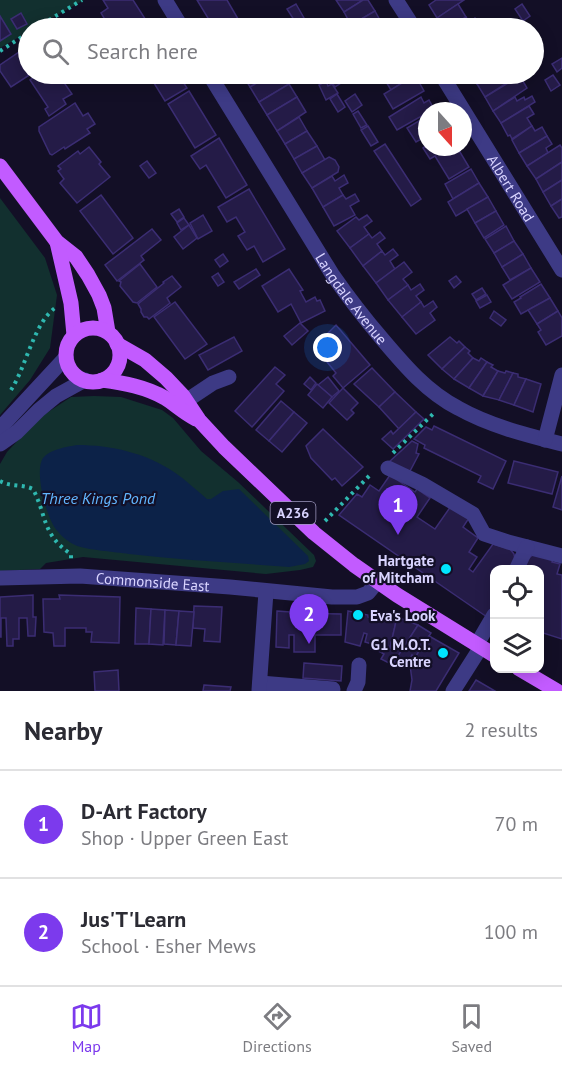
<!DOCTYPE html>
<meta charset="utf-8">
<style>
:root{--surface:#fff;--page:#f2f2f3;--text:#2b2b33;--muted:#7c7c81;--line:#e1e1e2;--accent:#7c3aed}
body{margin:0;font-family:"PT Sans",sans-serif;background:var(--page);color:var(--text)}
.controls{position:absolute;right:18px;bottom:18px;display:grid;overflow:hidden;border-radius:12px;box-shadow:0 3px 15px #0003}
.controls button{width:54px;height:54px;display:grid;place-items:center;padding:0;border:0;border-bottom:2px solid var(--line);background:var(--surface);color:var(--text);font:30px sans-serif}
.compass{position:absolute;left:418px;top:102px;width:54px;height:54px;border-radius:50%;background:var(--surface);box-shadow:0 3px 15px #0003;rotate:159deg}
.you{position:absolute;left:328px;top:348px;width:21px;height:21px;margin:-15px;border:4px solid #fff;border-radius:50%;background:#1a73e8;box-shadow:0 0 0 9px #1a73e833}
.badge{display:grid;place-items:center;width:39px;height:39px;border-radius:50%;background:var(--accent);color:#fff;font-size:20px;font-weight:700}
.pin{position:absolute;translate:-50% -50px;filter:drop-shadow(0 2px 3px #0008)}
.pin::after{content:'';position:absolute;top:32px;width:21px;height:18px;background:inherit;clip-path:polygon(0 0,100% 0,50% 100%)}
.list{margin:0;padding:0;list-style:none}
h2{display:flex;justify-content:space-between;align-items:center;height:78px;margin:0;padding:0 24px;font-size:26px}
h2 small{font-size:20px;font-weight:400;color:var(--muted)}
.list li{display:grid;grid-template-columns:39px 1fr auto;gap:18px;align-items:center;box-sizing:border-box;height:108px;padding:0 24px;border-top:2px solid var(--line)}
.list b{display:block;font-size:22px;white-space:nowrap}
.list p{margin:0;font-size:20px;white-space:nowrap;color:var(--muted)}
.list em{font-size:20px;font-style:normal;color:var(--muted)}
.icon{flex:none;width:33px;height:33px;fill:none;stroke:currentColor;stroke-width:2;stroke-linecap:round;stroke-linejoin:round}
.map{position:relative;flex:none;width:562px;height:691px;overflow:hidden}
.search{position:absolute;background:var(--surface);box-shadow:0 3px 15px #0003;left:18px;right:18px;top:18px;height:66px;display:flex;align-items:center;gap:15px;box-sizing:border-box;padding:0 21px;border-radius:33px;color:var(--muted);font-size:22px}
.sheet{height:294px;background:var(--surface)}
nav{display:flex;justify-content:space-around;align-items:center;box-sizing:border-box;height:84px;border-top:2px solid var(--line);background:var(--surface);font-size:16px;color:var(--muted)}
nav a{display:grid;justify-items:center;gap:3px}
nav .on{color:var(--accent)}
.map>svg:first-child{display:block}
.green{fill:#12302f}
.water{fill:#0c2248}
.building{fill:#241b47;stroke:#3b2d73;stroke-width:1.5}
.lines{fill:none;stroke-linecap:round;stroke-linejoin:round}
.path{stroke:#2fb8b0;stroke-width:4;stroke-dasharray:3 4.5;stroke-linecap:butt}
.minor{stroke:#3d3a85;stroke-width:15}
.major{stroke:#c25bff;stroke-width:15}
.poi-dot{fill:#00e5ff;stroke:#130f26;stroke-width:2}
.labels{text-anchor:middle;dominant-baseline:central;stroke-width:4.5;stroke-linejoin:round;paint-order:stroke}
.shield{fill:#130f26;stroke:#9e99be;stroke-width:1.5}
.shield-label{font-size:14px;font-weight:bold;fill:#d9d4ff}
.street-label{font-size:15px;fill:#d9d4ff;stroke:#130f26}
.poi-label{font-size:15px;font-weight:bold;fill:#d9d4ff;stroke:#130f26;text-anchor:end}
.water-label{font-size:16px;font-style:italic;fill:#62b6ff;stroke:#130f26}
</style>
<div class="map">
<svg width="562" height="691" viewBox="0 0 562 691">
<rect width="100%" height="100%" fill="#130f26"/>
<g class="green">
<polygon points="0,0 84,0 34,28 28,28 28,32 0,48"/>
<polygon points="0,198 45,258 57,295 50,348 30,380 0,415"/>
<polygon points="94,396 121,397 162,410 173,418 201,451 238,482 314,555 316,561 313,567 300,570 266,574 83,557 46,563 40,569 0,571 0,464 7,452 39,418 71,397"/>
</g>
<path class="water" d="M 77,445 C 111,445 146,453 174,472 C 186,480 196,490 207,499 L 211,499 L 223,491 L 239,489 L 308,556 L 309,561 L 305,564 L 289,567 C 236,563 182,560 129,554 C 116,552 86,550 75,545 C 67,541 60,535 55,528 C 46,515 34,471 43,458 C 50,449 67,447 77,445 Z"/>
<g class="building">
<polygon points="103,0 133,0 151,28 110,28 101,13 108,8"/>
<polygon points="197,0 227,0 241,24 234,28 214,28"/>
<polygon points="336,0 363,0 344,12"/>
<polygon points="363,0 368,0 375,11 351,25 344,12"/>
<polygon points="436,0 464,0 437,18 429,5"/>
<polygon points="296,4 304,18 296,23 287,9"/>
<polygon points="458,4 466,17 449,28 443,28 437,18"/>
<polygon points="522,4 530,16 523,21 515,9"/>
<polygon points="375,11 382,24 375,28 353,28 351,25"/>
<polygon points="21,13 27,24 17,29 11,19"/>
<polygon points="0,16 11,34 0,41"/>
<polygon points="466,17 469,22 475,18 481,27 478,28 449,28"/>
<polygon points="304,19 310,28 300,28 296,23"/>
<polygon points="28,46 28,74 31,74 11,87 0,71 0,65"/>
<polygon points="562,58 562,68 557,72 552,64"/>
<polygon points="33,74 58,74 72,94 63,99 66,104 49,116 45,109 48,107 30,80 35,76"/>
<polygon points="148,74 167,74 153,82"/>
<polygon points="170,74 178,74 187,88 165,101 154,83"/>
<polygon points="242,74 273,74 250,87"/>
<polygon points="273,74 283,74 289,84 259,102 250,87"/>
<polygon points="330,74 335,74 341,83 335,87 327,75"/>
<polygon points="388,74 413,74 415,75 391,90 383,77"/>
<polygon points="471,74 493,74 477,84"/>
<polygon points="493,74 500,74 501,75 503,74 509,74 513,79 485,97 477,84"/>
<polygon points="415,75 424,91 393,109 384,94"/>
<polygon points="553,75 560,85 551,91 545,80"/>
<polygon points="520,76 527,88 493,111 485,97"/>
<polygon points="326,81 328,86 332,84 338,93 326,100 319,85"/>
<polygon points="289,84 297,97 267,115 259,102"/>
<polygon points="189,91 216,135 195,148 168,104"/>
<polygon points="337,94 345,107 338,112 330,99"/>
<polygon points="355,94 362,105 352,112 345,101"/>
<polygon points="532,96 535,102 501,123 493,111 515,97 517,101 524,97 525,100"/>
<polygon points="297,97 306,112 277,131 267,115"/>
<polygon points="421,97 424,103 429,100 434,109 427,111 427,113 397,130 389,117"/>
<polygon points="75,103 83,116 88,113 95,124 87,129 90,133 65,149 64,147 52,155 50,154 39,131 39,127"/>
<polygon points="529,106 534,114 527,118 532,126 512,139 510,135 508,136 501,123"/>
<polygon points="358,111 367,125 361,128 353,114"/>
<polygon points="427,116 427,144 423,138 416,142 407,128"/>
<polygon points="299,117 307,131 285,144 277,131"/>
<polygon points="368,126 378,142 371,146 361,130"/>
<polygon points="532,126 535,131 542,127 547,136 519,153 512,140"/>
<polygon points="307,131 317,146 294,159 285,144"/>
<polygon points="547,136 552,144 546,148 548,153 527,166 519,153"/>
<polygon points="219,138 247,185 226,198 206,165 200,169 191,156"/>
<polygon points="385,144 421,199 411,206 374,151"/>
<polygon points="427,145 427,147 457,147 469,167 449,179 435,156 430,159 423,148"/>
<polygon points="560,145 562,148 562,162 536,179 527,166"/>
<polygon points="317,146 325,160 302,173 294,159"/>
<polygon points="89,147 101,162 99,164 110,177 77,203 60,183 64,179 58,171 61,169 58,166 78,151 80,154"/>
<polygon points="329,157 335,160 339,167 338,172 312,188 302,173"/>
<polygon points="147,161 156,173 149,178 140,166"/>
<polygon points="562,162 562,180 543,192 536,179"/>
<polygon points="471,169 479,183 453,199 445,184"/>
<polygon points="344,175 348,183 339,188 343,195 323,207 312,188 332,176 335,181"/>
<polygon points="562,180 562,199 551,206 543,192"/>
<polygon points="479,183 488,197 456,216 448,202"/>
<polygon points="249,189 285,249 263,262 254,246 247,250 238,236 245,232 236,217 227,222 218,207"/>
<polygon points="355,194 359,201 350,206 355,215 334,226 323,207 343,195 346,199"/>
<polygon points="101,195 133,238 113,254 80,211"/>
<polygon points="488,197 496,211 475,223 467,209"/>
<polygon points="562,199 562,217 559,218 551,206"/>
<polygon points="179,209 184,217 177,222 171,214"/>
<polygon points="496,211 504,225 484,238 475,223"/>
<polygon points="203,215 212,231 198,239 190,223"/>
<polygon points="367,215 372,221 364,227 369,234 350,248 337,231 356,217 359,220"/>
<polygon points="184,218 189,225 181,230 177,223"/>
<polygon points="189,225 197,238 183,249 174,237"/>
<polygon points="506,226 514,241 494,253 485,239"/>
<polygon points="152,229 161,240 141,256 144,260 117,281 105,265"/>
<polygon points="380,232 385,238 377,244 382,251 363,266 350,248 369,234 372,238"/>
<polygon points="514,241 523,254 502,267 494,253"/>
<polygon points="393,249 398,255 390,261 395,269 376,283 363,266 382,251 385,255"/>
<polygon points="223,254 228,261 220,267 215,260"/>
<polygon points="523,254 531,268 510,280 502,267"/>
<polygon points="404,262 412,272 403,279 408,285 388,300 376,283"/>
<polygon points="140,264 157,287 137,303 133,302 129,297 120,286 121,282 119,281"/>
<polygon points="531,268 540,282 512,299 503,285"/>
<polygon points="256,269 260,275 239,289 234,282"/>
<polygon points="289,269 303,290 300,291 306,302 315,297 317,301 320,300 325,311 301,323 291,304 278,312 262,286"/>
<polygon points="218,273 224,282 218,286 212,277"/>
<polygon points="172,276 181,287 167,298 170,303 149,319 147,317 144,317 141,312 141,309 138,304 164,283 163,282"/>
<polygon points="456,276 461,282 454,288 449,281"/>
<polygon points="420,284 424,290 416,296 421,302 402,317 388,300 408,285 411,290"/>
<polygon points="541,284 550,298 521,314 514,302 521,298 520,297"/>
<polygon points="482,288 486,294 476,300 472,294"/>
<polygon points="487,295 491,302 480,308 476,301"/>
<polygon points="550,298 558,311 537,324 528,310"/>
<polygon points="433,301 437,307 430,313 435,320 416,334 402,317 421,302 424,307"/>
<polygon points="175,302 207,344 185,359 154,317"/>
<polygon points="494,311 506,320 501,326 490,318"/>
<polygon points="558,311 562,318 562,336 546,345 538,332 541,330 537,324"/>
<polygon points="300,323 308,331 292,345 284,336"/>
<polygon points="336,325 370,365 343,388 333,376 336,373 323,357 326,354 317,344"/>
<polygon points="234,337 242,351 208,370 199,355"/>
<polygon points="450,337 457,343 459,341 465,347 442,369 428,355"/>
<polygon points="465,347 470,351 468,353 473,358 454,379 442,369"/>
<polygon points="473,358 479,361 481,358 487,362 469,388 454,379"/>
<polygon points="487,362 493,365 491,367 498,371 483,396 469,388"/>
<polygon points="275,367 285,375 276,384 284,391 252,427 235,411"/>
<polygon points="372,368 395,392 379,407 354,384"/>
<polygon points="498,371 505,373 506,371 513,373 499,400 483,396"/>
<polygon points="513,373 518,374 518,377 526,379 514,405 499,400"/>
<polygon points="310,377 316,383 311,390 304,384"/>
<polygon points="328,377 339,391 332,397 318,385"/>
<polygon points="526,379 541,384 533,412 514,405"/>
<polygon points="317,384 332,397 323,408 308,395"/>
<polygon points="343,388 358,403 351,410 354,413 347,420 329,403"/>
<polygon points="395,392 416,412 399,429 379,407"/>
<polygon points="281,401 294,412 269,441 256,430"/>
<polygon points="294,412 307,423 282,452 269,441"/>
<polygon points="416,412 424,419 393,449 382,439 391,431 393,434"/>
<polygon points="434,426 506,461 493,489 478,482 481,476 424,448 425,445 414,439 426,427 432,430"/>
<polygon points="323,429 363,467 342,486 335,478 332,480 311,458 306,446"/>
<polygon points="412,441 418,444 416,453 419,454 409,473 389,462"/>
<polygon points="514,461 558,472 552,494 508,483"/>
<polygon points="390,475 415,492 417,489 430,498 417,517 435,529 451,506 469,518 463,527 478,538 469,552 477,557 469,569 473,572 493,544 510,549 514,554 515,560 511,570 494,570 494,602 487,617 339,515 357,494 362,497 370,485 379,491"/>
<polygon points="562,476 562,510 553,507"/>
<polygon points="534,554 553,559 552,562 560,564 557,574 562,575 562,639 540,632 540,570 521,570 525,561"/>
<polygon points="33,595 33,617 36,617 35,636 28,636 27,618 19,618 19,639 13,639 13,646 7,646 6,618 1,618 1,637 0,637 0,597"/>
<polygon points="59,595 120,597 119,643 91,642 92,632 86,632 86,628 65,628 65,646 54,646 53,633 44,632 43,599 60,599"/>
<polygon points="194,606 222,607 220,642 204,641 205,629 193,628"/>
<polygon points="136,608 151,609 149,644 135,644"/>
<polygon points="151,609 165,610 163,645 149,644"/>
<polygon points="165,610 179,611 176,645 164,644"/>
<polygon points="179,611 194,612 191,646 176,645"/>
<polygon points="277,611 290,612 290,613 341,614 341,635 315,635 315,652 294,652 294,635 289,635 289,648 276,647"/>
<polygon points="348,611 368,615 368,617 371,618 372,615 396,622 390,648 382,647 381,652 371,649 372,644 365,642 367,634 364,633 360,646 345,642"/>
<polygon points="397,617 418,625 393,665 381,659 384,654 382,653 385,647 390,648"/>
<polygon points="418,625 431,633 415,658 412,655 404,668 394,662"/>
<polygon points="429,636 459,653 436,691 410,691 412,680 410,665"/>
<polygon points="304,663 342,666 341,681 303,678"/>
<polygon points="118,670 119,691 95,691 94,672"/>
<polygon points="476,680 495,691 469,691"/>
<polygon points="204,685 231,687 230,691 203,691"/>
</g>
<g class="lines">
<g class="path">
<polyline points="36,28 82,0"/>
<polyline points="0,51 28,33"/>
<path d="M 11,390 C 26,367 34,323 55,308"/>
<polyline points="393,453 435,412"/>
<path d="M 0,481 C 10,487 22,484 33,489 C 47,516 42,535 71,554 L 71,560"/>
<polyline points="325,521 372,473"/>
</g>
<g class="minor">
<polyline points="165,0 182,28"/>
<polyline points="396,0 414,28"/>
<path id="s1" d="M 209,74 L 332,274 C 348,297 365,319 383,340 C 405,366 427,392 458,408 C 490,426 527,435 562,444"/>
<path id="s2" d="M 441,74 L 562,270"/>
<polyline points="186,401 213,383 229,377"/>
<polyline points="0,433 3,425 66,357"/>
<polyline points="545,440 562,375"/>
<polyline points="0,444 17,432 39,410 56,396 85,380"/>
<polyline points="388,468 422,484 473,514 484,534 508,542 562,556"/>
<polyline points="516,570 527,547"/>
<path id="s3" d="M 0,578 L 80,576 L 230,587 L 332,597 L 357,597 L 368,593 L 378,581"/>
<polyline points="477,644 494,615"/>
<polyline points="260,683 333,689"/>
<polyline points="259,690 266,592"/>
<polyline points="354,691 358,682 359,665"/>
<polyline points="453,691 481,647"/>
</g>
<g class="major">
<polyline points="0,166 57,242 76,257 88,275 99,295 104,308 108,332"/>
<polyline points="57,242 71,303 74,335"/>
<circle cx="93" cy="355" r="27"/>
<polyline points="117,344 145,360 166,378 183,396 199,420 224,447 314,533 354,565 397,595 494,655"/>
<path d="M 102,380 C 124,383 146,387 165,398 C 176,405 184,413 196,419"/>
<polyline points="518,668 557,691"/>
</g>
</g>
<g class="poi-dot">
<circle cx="446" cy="569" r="6"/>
<circle cx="358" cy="615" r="6"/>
<circle cx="443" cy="653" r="6"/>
</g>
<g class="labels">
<rect class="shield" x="270.5" y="502" width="45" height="22" rx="4.5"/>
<g class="shield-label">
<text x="293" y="513">A236</text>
</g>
<g class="street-label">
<text stroke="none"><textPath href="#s2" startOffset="134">Albert Road</textPath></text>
<text stroke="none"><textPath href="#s1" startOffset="266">Langdale Avenue</textPath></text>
<text stroke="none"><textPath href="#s3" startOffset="153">Commonside East</textPath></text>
</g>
<g class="poi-label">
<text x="434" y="560">Hartgate<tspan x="434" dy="17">of Mitcham</tspan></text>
<text x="370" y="615" text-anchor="start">Eva's Look</text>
<text x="431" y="644">G1 M.O.T.<tspan x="431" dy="17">Centre</tspan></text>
</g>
<g class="water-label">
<text x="98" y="498">Three Kings Pond</text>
</g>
</g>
</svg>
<div class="controls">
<button><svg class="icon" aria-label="locate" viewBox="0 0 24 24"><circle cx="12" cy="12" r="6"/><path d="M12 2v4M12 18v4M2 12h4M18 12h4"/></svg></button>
<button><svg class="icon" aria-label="layers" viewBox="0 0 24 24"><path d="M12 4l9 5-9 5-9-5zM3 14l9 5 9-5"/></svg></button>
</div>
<svg class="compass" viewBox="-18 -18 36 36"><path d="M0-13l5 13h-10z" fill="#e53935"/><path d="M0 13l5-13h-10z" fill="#7c7c81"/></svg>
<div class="you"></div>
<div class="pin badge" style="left:398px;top:535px">1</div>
<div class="pin badge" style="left:309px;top:644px">2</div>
<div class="search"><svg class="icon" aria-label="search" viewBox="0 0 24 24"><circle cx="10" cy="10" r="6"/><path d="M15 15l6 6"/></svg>Search here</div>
</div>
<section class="sheet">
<h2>Nearby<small>2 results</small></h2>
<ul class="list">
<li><span class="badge">1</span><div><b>D-Art Factory</b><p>Shop · Upper Green East</p></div><em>70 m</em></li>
<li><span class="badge">2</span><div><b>Jus'T'Learn</b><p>School · Esher Mews</p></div><em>100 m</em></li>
</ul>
</section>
<nav>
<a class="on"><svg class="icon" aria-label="map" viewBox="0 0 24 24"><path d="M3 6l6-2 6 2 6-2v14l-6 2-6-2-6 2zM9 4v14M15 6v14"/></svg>Map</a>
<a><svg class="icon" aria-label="directions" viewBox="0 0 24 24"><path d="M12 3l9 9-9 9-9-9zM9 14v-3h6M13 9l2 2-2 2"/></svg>Directions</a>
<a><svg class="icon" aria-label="saved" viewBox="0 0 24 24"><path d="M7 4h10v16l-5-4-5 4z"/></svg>Saved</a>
</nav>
